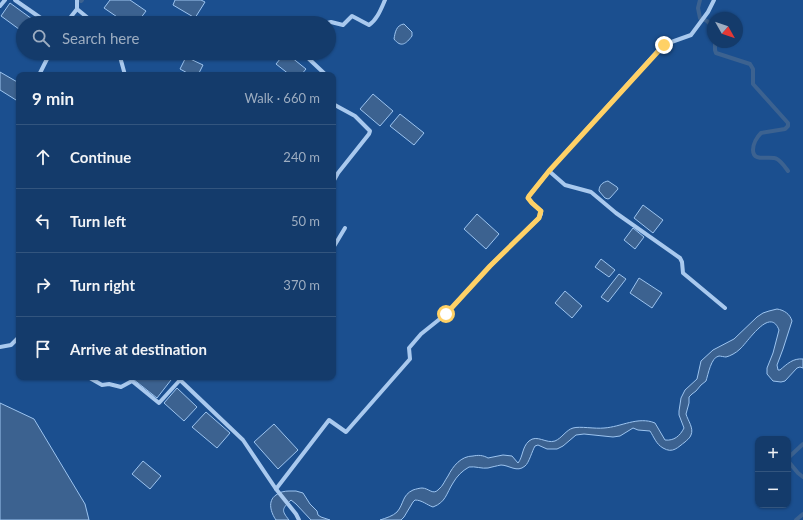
<!DOCTYPE html>
<meta charset="utf-8">
<style>
:root{--surface:#143b6b;--page:#1d4271;--text:#f1f3f6;--muted:#9dadc1;--line:#33557e}
body{margin:0;font-family:Lato,sans-serif;background:var(--page);color:var(--text)}
.controls{position:absolute;right:12px;bottom:12px;display:grid;overflow:hidden;border-radius:8px;box-shadow:0 1px 3px #0004}
.controls button{width:36px;height:36px;display:grid;place-items:center;padding:0;border:0;border-bottom:1px solid var(--line);background:var(--surface);color:var(--text);font:20px sans-serif}
.compass{position:absolute;left:707px;top:12px;width:36px;height:36px;border-radius:50%;background:var(--surface);box-shadow:0 1px 3px #0004;rotate:130deg}
.stop{position:absolute;width:12px;height:12px;margin:-9px;border:3px solid #ffd166;border-radius:50%;background:#fff}
.stop.end{background:#ffd166;border-color:#fff;box-shadow:0 1px 4px #0008}
.list{margin:0;padding:0;list-style:none}
h2{display:flex;justify-content:space-between;align-items:center;height:52px;margin:0;padding:0 16px;font-size:17px}
h2 small{font-size:13px;font-weight:400;color:var(--muted)}
.list li{display:grid;grid-template-columns:26px 1fr auto;gap:12px;align-items:center;box-sizing:border-box;height:64px;padding:0 16px;border-top:1px solid var(--line)}
.list b{display:block;font-size:15px;white-space:nowrap}
.list em{font-size:13px;font-style:normal;color:var(--muted)}
.icon{flex:none;width:22px;height:22px;fill:none;stroke:currentColor;stroke-width:2;stroke-linecap:round;stroke-linejoin:round}
.map{position:relative;flex:none;width:803px;height:520px;overflow:hidden}
.search{position:absolute;background:var(--surface);box-shadow:0 1px 3px #0004;left:16px;top:16px;width:320px;height:44px;display:flex;align-items:center;gap:10px;box-sizing:border-box;padding:0 14px;border-radius:22px;color:var(--muted);font-size:15px}
.panel{position:absolute;background:var(--surface);box-shadow:0 1px 3px #0004;left:16px;top:72px;width:320px;height:308px;border-radius:8px}
.map>svg:first-child{display:block}
.water{fill:#3c6290;stroke:#9cc4f0}
.lines{fill:none;stroke-linecap:round;stroke-linejoin:round}
.canal{stroke:#3c6290;stroke-width:4}
.street{stroke:#a9c9ee;stroke-width:4}
.route{stroke:#ffd166;stroke-width:5}
</style>
<div class="map">
<svg width="803" height="520" viewBox="0 0 803 520">
<rect width="100%" height="100%" fill="#1b4f8f"/>
<g class="water">
<polygon points="110,0 130,0 146,11 137,23 126,23 104,8"/>
<polygon points="175,0 201,0 205,2 195,18 173,5"/>
<polygon points="10,3 32,19 30,23 23,23 23,32 1,16"/>
<path d="M 404,24 L 412,32 L 412,36 C 406,44 401,48 394,39 C 395,33 396,25 404,24 Z"/>
<polygon points="285,53 286,53 306,69 301,75 290,75 276,64"/>
<polygon points="186,57 203,65 198,75 191,75 180,69"/>
<polygon points="0,72 19,83 19,94 16,100 0,90"/>
<polygon points="373,94 393,111 380,126 360,109"/>
<polygon points="400,114 424,133 414,145 390,126"/>
<path d="M 608,181 L 617,187 L 618,189 L 610,198 L 608,199 L 605,198 L 599,191 C 599,185 603,182 608,181 Z"/>
<polygon points="643,205 663,220 653,233 634,218"/>
<polygon points="477,214 499,234 486,249 464,229"/>
<polygon points="633,228 644,237 635,249 624,240"/>
<polygon points="601,259 615,270 609,277 595,267"/>
<polygon points="619,274 626,279 608,302 601,297"/>
<polygon points="639,278 662,293 652,308 630,293"/>
<polygon points="565,291 582,306 572,318 555,303"/>
<path d="M 777,309 C 784,310 790,314 792,321 L 783,349 L 777,365 L 778,370 L 780,370 C 787,364 793,358 803,359 L 803,368 L 800,367 L 797,368 L 785,381 L 781,382 L 773,381 L 767,374 L 767,368 L 773,353 L 779,330 C 770,306 748,342 740,349 C 736,353 730,356 726,357 C 725,357 720,356 719,356 C 711,357 708,375 706,381 L 701,385 L 696,391 L 692,394 L 689,397 L 689,403 L 686,414 C 688,421 694,428 691,435 C 690,438 687,440 685,442 C 678,447 673,454 663,448 C 656,444 654,437 650,431 L 638,430 L 633,428 L 620,436 L 613,437 L 584,434 L 576,435 L 563,446 L 557,449 L 547,449 L 538,445 L 535,446 C 532,451 529,463 525,466 C 517,473 509,465 501,465 C 496,466 492,467 488,468 C 482,469 475,466 469,467 C 462,471 457,476 453,483 C 446,494 446,502 433,507 C 427,505 422,500 415,500 L 413,502 L 404,517 L 401,520 L 380,520 C 386,518 393,516 397,512 C 404,504 402,495 413,490 C 416,489 420,488 422,488 C 429,488 433,496 439,489 C 443,486 445,480 448,476 C 453,466 461,456 473,456 C 478,455 483,455 488,458 L 503,455 L 512,456 L 518,463 C 523,457 522,447 529,441 C 537,434 546,444 555,441 C 562,438 566,430 573,428 C 580,426 595,429 604,428 C 621,427 638,416 655,423 L 665,440 C 674,441 680,436 684,428 L 679,415 L 679,411 L 681,398 L 685,390 L 697,379 L 701,361 L 713,350 L 734,339 L 757,317 L 763,313 L 769,311 Z"/>
<polygon points="135,377 168,377 171,380 157,398 133,379"/>
<polygon points="177,388 197,407 184,421 164,403"/>
<polygon points="0,403 34,419 85,504 89,520 0,520"/>
<polygon points="206,412 230,433 217,448 192,427"/>
<polygon points="274,424 298,450 278,469 254,442"/>
<polygon points="143,461 161,476 150,489 132,474"/>
<path d="M 289,491 L 296,491 L 303,493 L 310,504 L 317,511 L 318,515 L 321,517 L 330,520 L 311,520 L 296,504 L 291,500 C 282,509 281,510 289,520 L 276,520 C 271,513 267,501 276,495 C 279,492 285,491 289,491 Z"/>
</g>
<g class="lines">
<g class="canal">
<polyline points="700,0 698,8 700,18 707,21 713,27"/>
<polyline points="81,1 82,0"/>
<path d="M 715,42 L 715,50 L 716,53 L 750,64 L 753,69 L 753,84 L 788,123 L 788,126 L 785,129 L 761,133 C 757,137 753,144 753,150 C 753,163 770,155 777,159 C 781,161 785,167 788,171"/>
<polyline points="788,458 803,444"/>
<polyline points="788,461 798,473 803,477"/>
<polyline points="796,520 803,514"/>
</g>
<g class="street">
<polyline points="15,0 48,23"/>
<polyline points="77,0 77,9 94,23"/>
<polyline points="0,6 5,0"/>
<polyline points="66,23 77,9"/>
<path d="M 327,23 L 331,22 L 343,25 L 352,16 L 369,25 C 377,20 381,9 385,0"/>
<polyline points="119,53 125,75"/>
<polyline points="311,53 309,59 326,75"/>
<polyline points="39,75 50,53"/>
<polyline points="333,104 355,116 370,131 369,134 338,173 333,182"/>
<polyline points="549,171 663,45 691,35 708,12 714,0"/>
<polyline points="333,248 345,228"/>
<polyline points="0,347 11,345 19,337"/>
<polyline points="88,377 102,385 109,384 121,387 132,381 159,403 180,380"/>
<polyline points="180,377 180,380 243,440 276,489 296,514 299,520"/>
<polyline points="276,489 329,420 346,432 410,359 409,348 421,334 446,314 490,266 539,218 541,214 541,211 532,203 528,198 529,196 549,171 565,185 591,192 616,213 680,258 682,262 683,273 725,308"/>
</g>
</g>
<g class="lines">
<polyline class="route" points="446,314 490,266 539,218 540,214 541,211 532,203 528,198 529,196 549,171 664,45"/>
</g>
</svg>
<div class="controls">
<button>+</button>
<button>−</button>
</div>
<svg class="compass" viewBox="-18 -18 36 36"><path d="M0-13l5 13h-10z" fill="#e53935"/><path d="M0 13l5-13h-10z" fill="#9dadc1"/></svg>
<div class="stop" style="left:446px;top:314px"></div>
<div class="stop end" style="left:664px;top:45px"></div>
<div class="search"><svg class="icon" aria-label="search" viewBox="0 0 24 24"><circle cx="10" cy="10" r="6"/><path d="M15 15l6 6"/></svg>Search here</div>
<section class="panel">
<h2>9 min<small>Walk · 660 m</small></h2>
<ul class="list">
<li><svg class="icon" aria-label="ahead" viewBox="0 0 24 24"><path d="M12 20V5M6 11l6-6 6 6"/></svg><div><b>Continue</b></div><em>240 m</em></li>
<li><svg class="icon" aria-label="left" viewBox="0 0 24 24"><path d="M17 20v-9H6M10 6l-5 5 5 5"/></svg><div><b>Turn left</b></div><em>50 m</em></li>
<li><svg class="icon" aria-label="right" viewBox="0 0 24 24"><path d="M7 20v-9h11M14 6l5 5-5 5"/></svg><div><b>Turn right</b></div><em>370 m</em></li>
<li><svg class="icon" aria-label="arrive" viewBox="0 0 24 24"><path d="M6 21V4h12l-3 4 3 4H6"/></svg><div><b>Arrive at destination</b></div></li>
</ul>
</section>
</div>
